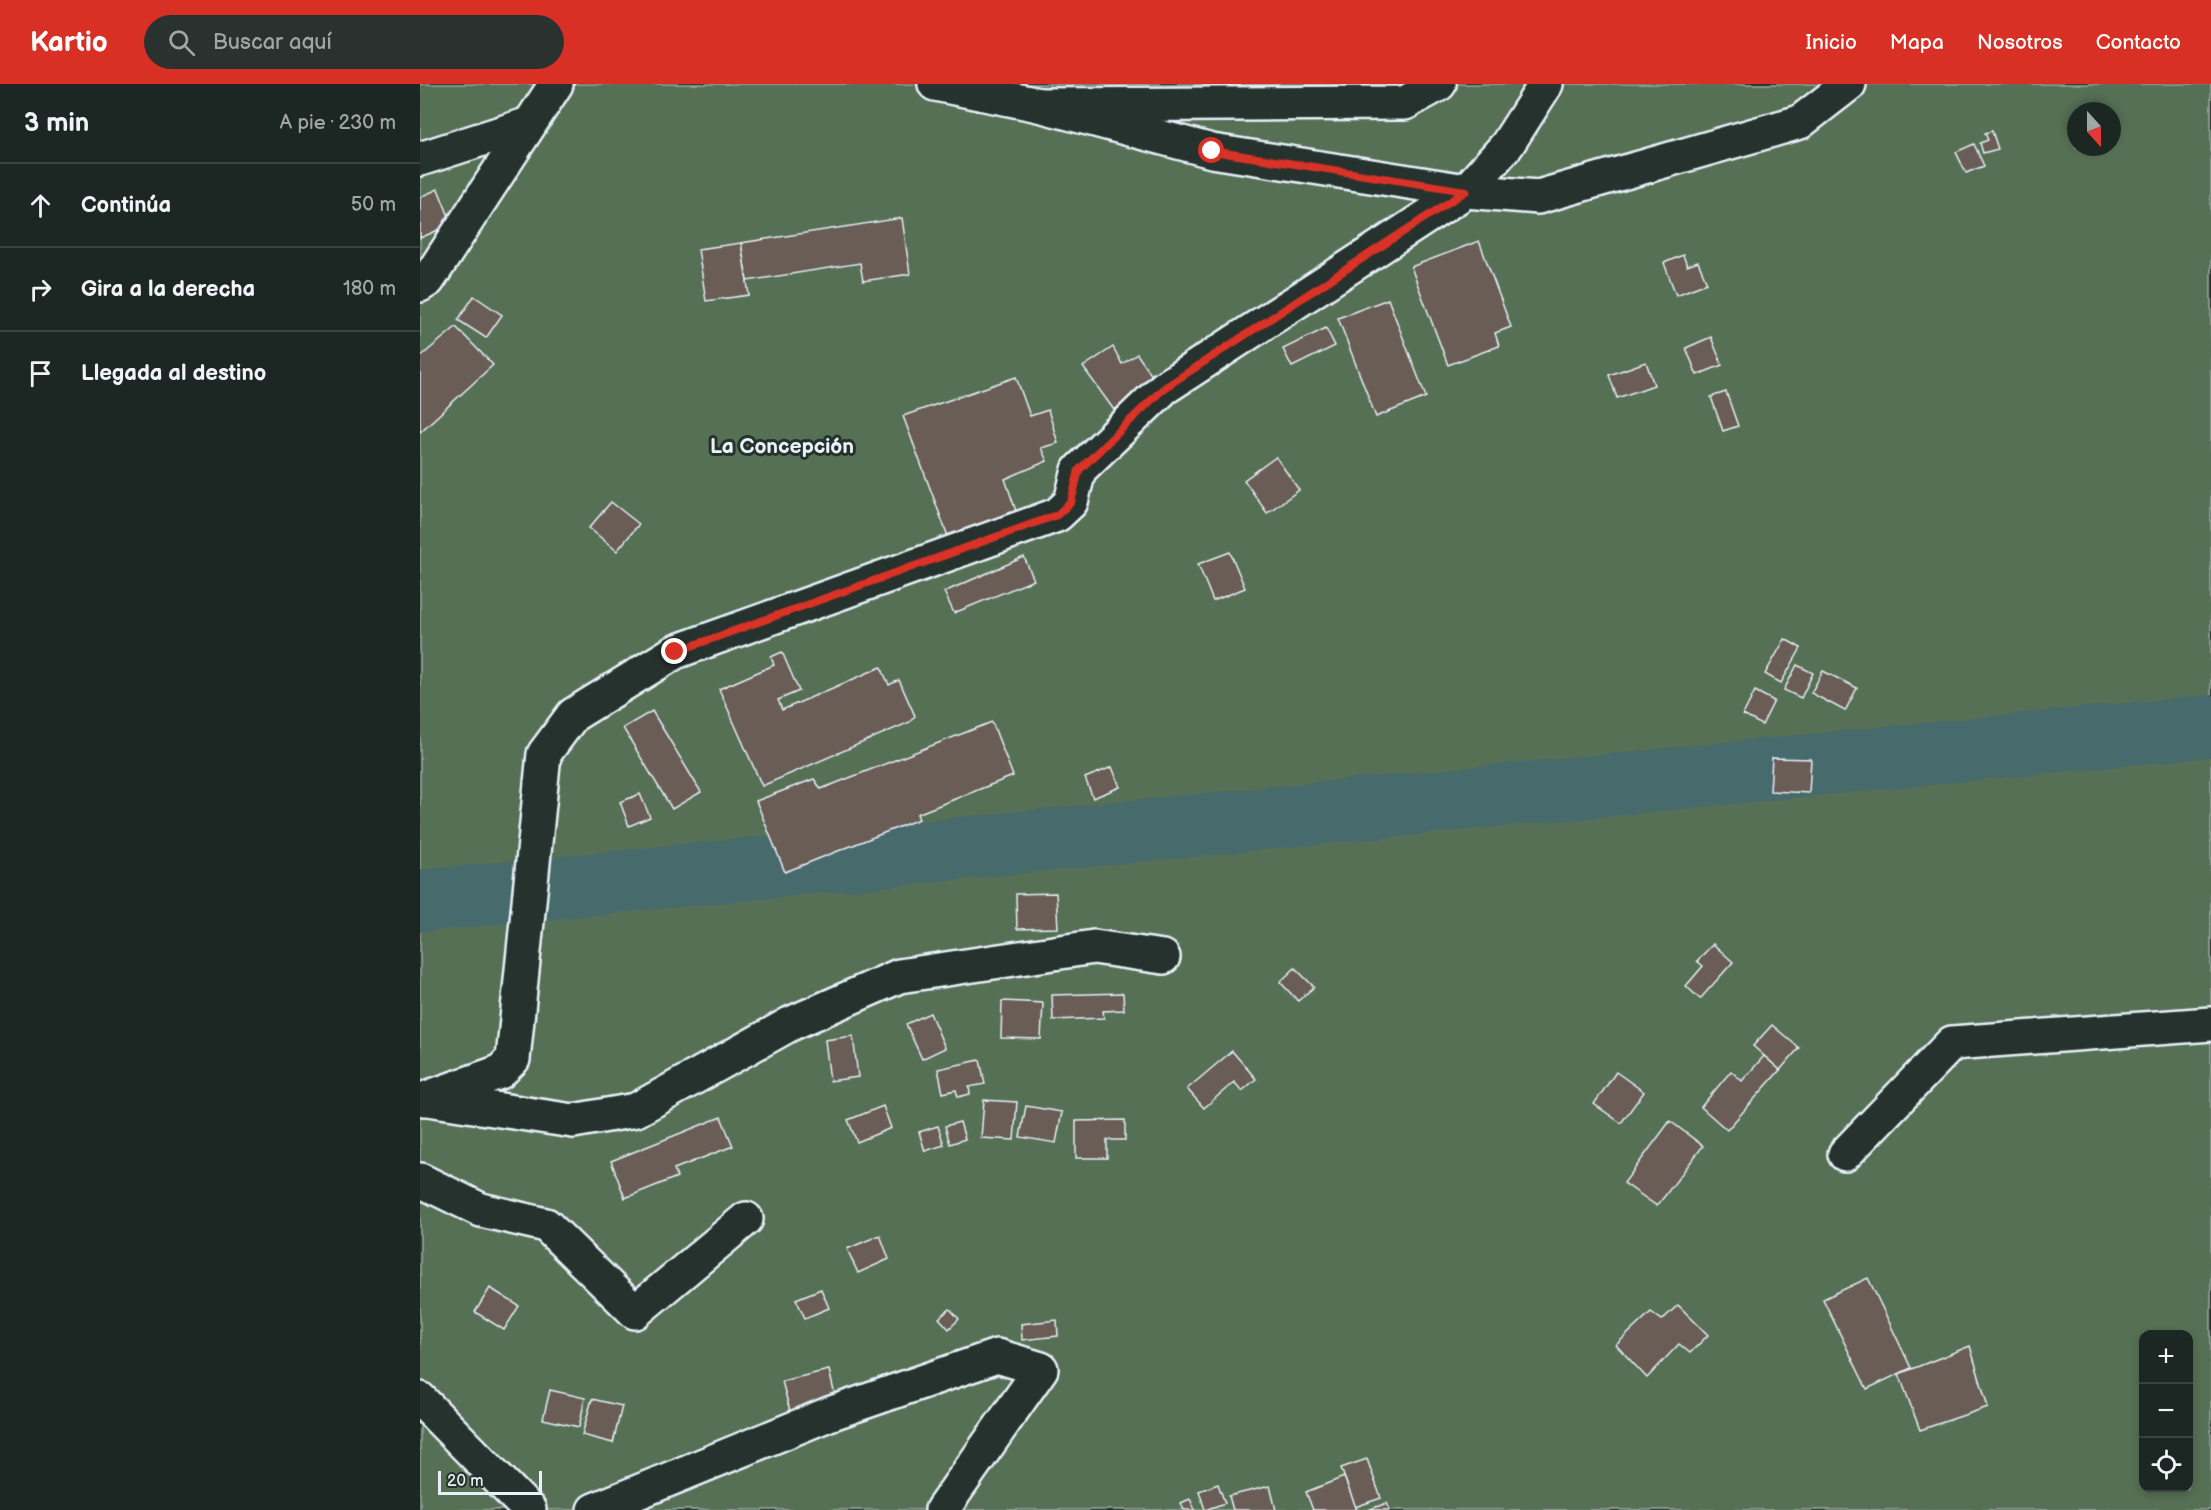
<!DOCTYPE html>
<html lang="es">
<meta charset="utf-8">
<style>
:root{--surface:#1c2622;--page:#29322f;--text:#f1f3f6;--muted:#a0a5a5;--line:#3a4340;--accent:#d93025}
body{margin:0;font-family:"Balsamiq Sans",sans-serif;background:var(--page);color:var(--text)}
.controls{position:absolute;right:18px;bottom:18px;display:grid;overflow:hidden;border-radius:12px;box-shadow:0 3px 9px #0003}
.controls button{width:54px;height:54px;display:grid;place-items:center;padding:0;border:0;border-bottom:2px solid var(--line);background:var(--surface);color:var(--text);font:30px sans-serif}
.compass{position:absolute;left:1647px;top:18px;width:54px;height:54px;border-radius:50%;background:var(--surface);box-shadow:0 3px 9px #0003;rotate:159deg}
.scale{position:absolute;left:18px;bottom:15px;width:104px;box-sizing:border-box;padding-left:6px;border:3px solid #e8f1f8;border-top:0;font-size:16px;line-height:21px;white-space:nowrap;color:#e8f1f8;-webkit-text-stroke:4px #26332d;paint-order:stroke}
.stop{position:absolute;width:18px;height:18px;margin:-14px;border:4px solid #d93025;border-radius:50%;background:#fff}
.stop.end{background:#d93025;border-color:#fff;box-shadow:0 2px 6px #0008}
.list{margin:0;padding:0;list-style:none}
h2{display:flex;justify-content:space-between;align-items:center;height:78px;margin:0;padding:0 24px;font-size:26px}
h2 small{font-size:20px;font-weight:400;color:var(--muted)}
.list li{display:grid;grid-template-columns:39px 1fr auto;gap:18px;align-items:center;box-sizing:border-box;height:84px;padding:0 24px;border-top:2px solid var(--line)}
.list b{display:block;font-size:22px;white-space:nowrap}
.list em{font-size:20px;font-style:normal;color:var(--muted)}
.icon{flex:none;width:33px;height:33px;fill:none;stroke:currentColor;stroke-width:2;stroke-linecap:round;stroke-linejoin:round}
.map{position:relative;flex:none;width:1791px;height:1426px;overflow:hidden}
header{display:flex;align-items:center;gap:36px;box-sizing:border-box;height:84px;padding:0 30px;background:var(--accent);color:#fff}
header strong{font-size:28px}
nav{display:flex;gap:33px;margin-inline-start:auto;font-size:21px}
.search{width:420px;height:54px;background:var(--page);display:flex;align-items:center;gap:15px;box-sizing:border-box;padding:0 21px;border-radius:33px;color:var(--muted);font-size:22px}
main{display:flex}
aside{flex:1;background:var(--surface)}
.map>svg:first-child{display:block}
.green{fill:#556f55;stroke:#9eb0a6;stroke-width:1.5;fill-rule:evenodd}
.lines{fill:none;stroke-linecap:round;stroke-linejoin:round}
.river{stroke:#476a6d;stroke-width:62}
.building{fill:#695d57;stroke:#e8f1f8;stroke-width:1.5}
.minor-casing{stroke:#e8f1f8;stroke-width:38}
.minor{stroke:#26332d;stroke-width:33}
.route{stroke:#d93025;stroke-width:8}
.labels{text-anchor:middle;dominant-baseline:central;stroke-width:6;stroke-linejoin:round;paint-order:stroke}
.quarter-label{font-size:21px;font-weight:bold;fill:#e8f1f8;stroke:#26332d}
</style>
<header>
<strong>Kartio</strong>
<div class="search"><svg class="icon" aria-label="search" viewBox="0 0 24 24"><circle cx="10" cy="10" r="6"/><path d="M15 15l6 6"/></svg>Buscar aquí</div>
<nav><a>Inicio</a><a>Mapa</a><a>Nosotros</a><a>Contacto</a></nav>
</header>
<main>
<aside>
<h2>3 min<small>A pie · 230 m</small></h2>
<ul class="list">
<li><svg class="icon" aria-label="ahead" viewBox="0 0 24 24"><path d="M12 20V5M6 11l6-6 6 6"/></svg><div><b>Continúa</b></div><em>50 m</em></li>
<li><svg class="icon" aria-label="right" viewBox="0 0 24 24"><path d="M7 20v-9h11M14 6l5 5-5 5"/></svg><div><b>Gira a la derecha</b></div><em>180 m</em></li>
<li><svg class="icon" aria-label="arrive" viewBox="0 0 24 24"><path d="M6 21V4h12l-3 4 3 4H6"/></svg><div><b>Llegada al destino</b></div></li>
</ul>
</aside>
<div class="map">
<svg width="1791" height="1426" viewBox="0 0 1791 1426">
<rect width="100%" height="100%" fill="#26332d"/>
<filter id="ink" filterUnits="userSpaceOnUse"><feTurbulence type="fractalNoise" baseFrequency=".0167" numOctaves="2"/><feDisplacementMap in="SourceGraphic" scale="12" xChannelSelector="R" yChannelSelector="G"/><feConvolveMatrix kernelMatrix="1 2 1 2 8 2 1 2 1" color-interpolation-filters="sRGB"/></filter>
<g filter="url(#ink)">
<path class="green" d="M 0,0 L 1791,0 L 1791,1426 L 0,1426 ZM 1656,27 L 1692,27 L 1692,63 L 1656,63 ZM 1724,1250 L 1768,1250 L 1768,1404 L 1724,1404 Z"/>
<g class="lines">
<polyline class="river" points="0,817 1791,642"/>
</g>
<g class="building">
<polygon points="1572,47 1578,65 1563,69 1560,59 1568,56 1565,49"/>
<polygon points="1554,60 1564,82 1546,89 1536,68"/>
<polygon points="18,105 32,140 0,154 0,113"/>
<polygon points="482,134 490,190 443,197 440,179 327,197 321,159"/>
<polygon points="1059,157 1091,243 1075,249 1079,262 1028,281 991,183"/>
<polygon points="321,159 329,211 286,217 278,165"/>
<polygon points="1263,171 1267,182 1278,178 1287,199 1256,211 1244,179"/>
<polygon points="54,212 82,231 66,254 38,236"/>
<polygon points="968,215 1006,313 956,333 918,234"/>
<polygon points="36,243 73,281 0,348 0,273"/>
<polygon points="906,244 915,262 872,283 863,265"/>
<polygon points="1291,253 1302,281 1277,291 1266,264"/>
<polygon points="693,263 702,280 717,270 737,299 694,326 663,283"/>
<polygon points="1226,278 1234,301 1197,314 1189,291"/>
<polygon points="596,293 610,332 628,326 638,359 621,364 627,377 585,395 596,427 529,455 483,332"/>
<polygon points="1306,308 1318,342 1303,347 1291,313"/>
<polygon points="856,373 879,406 847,429 824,396"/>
<polygon points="191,418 219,440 197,467 169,444"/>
<polygon points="810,468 825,504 793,517 778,480"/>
<polygon points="604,473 614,496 534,529 524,508"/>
<polygon points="1365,555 1381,564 1361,599 1345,590"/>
<polygon points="362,568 379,607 358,616 362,626 461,583 469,601 479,596 495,632 490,638 342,702 299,605 354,581 351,573"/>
<polygon points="1377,581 1393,589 1381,614 1364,606"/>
<polygon points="1403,587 1437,604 1425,627 1391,609"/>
<polygon points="1335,607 1354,617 1342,641 1323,631"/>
<polygon points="232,627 281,708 252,725 203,644"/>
<polygon points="572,638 593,692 497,730 499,735 365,788 336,717 394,695 401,705"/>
<polygon points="1352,674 1391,675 1389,709 1350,707"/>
<polygon points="692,683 700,703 673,714 665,694"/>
<polygon points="220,710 230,733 209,742 200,718"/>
<polygon points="636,809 638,844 597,845 596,810"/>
<polygon points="1293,860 1313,878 1280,915 1266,902 1283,882 1277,877"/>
<polygon points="875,884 894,903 878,917 860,898"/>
<polygon points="703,909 704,926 683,927 684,934 633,936 632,911"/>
<polygon points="582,917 623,919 621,955 581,954"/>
<polygon points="510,929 525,964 502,975 486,940"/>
<polygon points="1352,941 1379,964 1360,986 1333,962"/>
<polygon points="433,952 438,993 410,997 405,956"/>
<polygon points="812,967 836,995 822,1007 814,998 784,1024 767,1005"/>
<polygon points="1344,972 1360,986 1307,1046 1281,1023 1311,987 1322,997"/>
<polygon points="560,976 565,1000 549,1003 550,1010 538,1013 536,1006 523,1009 518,985"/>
<polygon points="1196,988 1224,1008 1201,1039 1174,1020"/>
<polygon points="564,1016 597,1018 594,1056 561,1054"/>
<polygon points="463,1022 471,1044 437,1058 428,1036"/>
<polygon points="606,1022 642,1028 636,1059 600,1053"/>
<polygon points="301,1033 313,1062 254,1085 257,1093 205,1114 191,1077"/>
<polygon points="705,1036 705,1056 687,1056 687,1074 656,1074 656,1037"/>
<polygon points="1250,1037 1283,1062 1237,1122 1204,1099"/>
<polygon points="540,1038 545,1055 530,1060 525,1042"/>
<polygon points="518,1042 524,1061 505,1067 499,1048"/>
<polygon points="460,1151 469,1175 438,1189 427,1165"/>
<polygon points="1448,1194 1491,1284 1447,1305 1403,1215"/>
<polygon points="70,1204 99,1222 84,1246 55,1228"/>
<polygon points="401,1205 409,1224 385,1234 376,1215"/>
<polygon points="1258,1221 1288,1251 1270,1269 1259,1260 1227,1294 1196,1261 1231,1228 1242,1236"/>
<polygon points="530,1225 539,1235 529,1245 519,1234"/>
<polygon points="637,1236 638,1252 602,1256 601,1240"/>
<polygon points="1550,1262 1568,1323 1500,1346 1479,1290"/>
<polygon points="409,1286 416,1316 370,1327 362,1297"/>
<polygon points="130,1306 165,1314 159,1343 123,1335"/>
<polygon points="172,1315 202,1322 193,1359 162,1351"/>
<polygon points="947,1375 961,1414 935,1423 921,1384"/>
<polygon points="924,1393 937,1426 893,1426 886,1408"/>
<polygon points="798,1400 805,1419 785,1426 779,1407"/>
<polygon points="850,1402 856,1426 813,1426 809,1412"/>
<polygon points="770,1415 775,1426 764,1426 761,1419"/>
<polygon points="967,1419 970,1426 948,1426"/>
</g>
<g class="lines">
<g class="minor-casing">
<g id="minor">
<polyline points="515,0 619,21 985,19 1019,0"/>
<polyline points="619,21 792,67 1046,107 1118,113 1380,38 1429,0"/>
<polyline points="0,75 109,40"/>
<polyline points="0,201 8,196 136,0"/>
<polyline points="4,1015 80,988 93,975 124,670 153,631 255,568 637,431 651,418 659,386 744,304 1046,107 1087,61 1126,0"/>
<polyline points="8,1015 153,1037 216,1026 370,940 479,892 674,863 743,873"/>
<polyline points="1425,1070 1532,959 1791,940"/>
<polyline points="0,1096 61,1126 126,1141 215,1228 326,1135"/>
<polyline points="0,1315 109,1426"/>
<polyline points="174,1426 409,1330 577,1272 621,1285 522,1426"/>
</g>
</g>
<use href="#minor" class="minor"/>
</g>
</g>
<g class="lines" filter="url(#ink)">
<polyline class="route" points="255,568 637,431 651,418 659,386 744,304 1046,107 792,67"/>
</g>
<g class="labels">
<g class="quarter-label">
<text x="362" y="362">La Concepción</text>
</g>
</g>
</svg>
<div class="controls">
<button>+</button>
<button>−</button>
<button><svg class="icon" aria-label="locate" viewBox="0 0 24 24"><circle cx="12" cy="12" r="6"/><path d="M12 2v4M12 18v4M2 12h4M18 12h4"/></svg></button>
</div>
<svg class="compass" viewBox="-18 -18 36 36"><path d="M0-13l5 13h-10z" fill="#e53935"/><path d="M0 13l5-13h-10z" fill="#a0a5a5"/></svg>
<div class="scale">20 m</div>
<div class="stop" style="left:792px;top:67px"></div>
<div class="stop end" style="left:255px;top:568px"></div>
</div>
</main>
